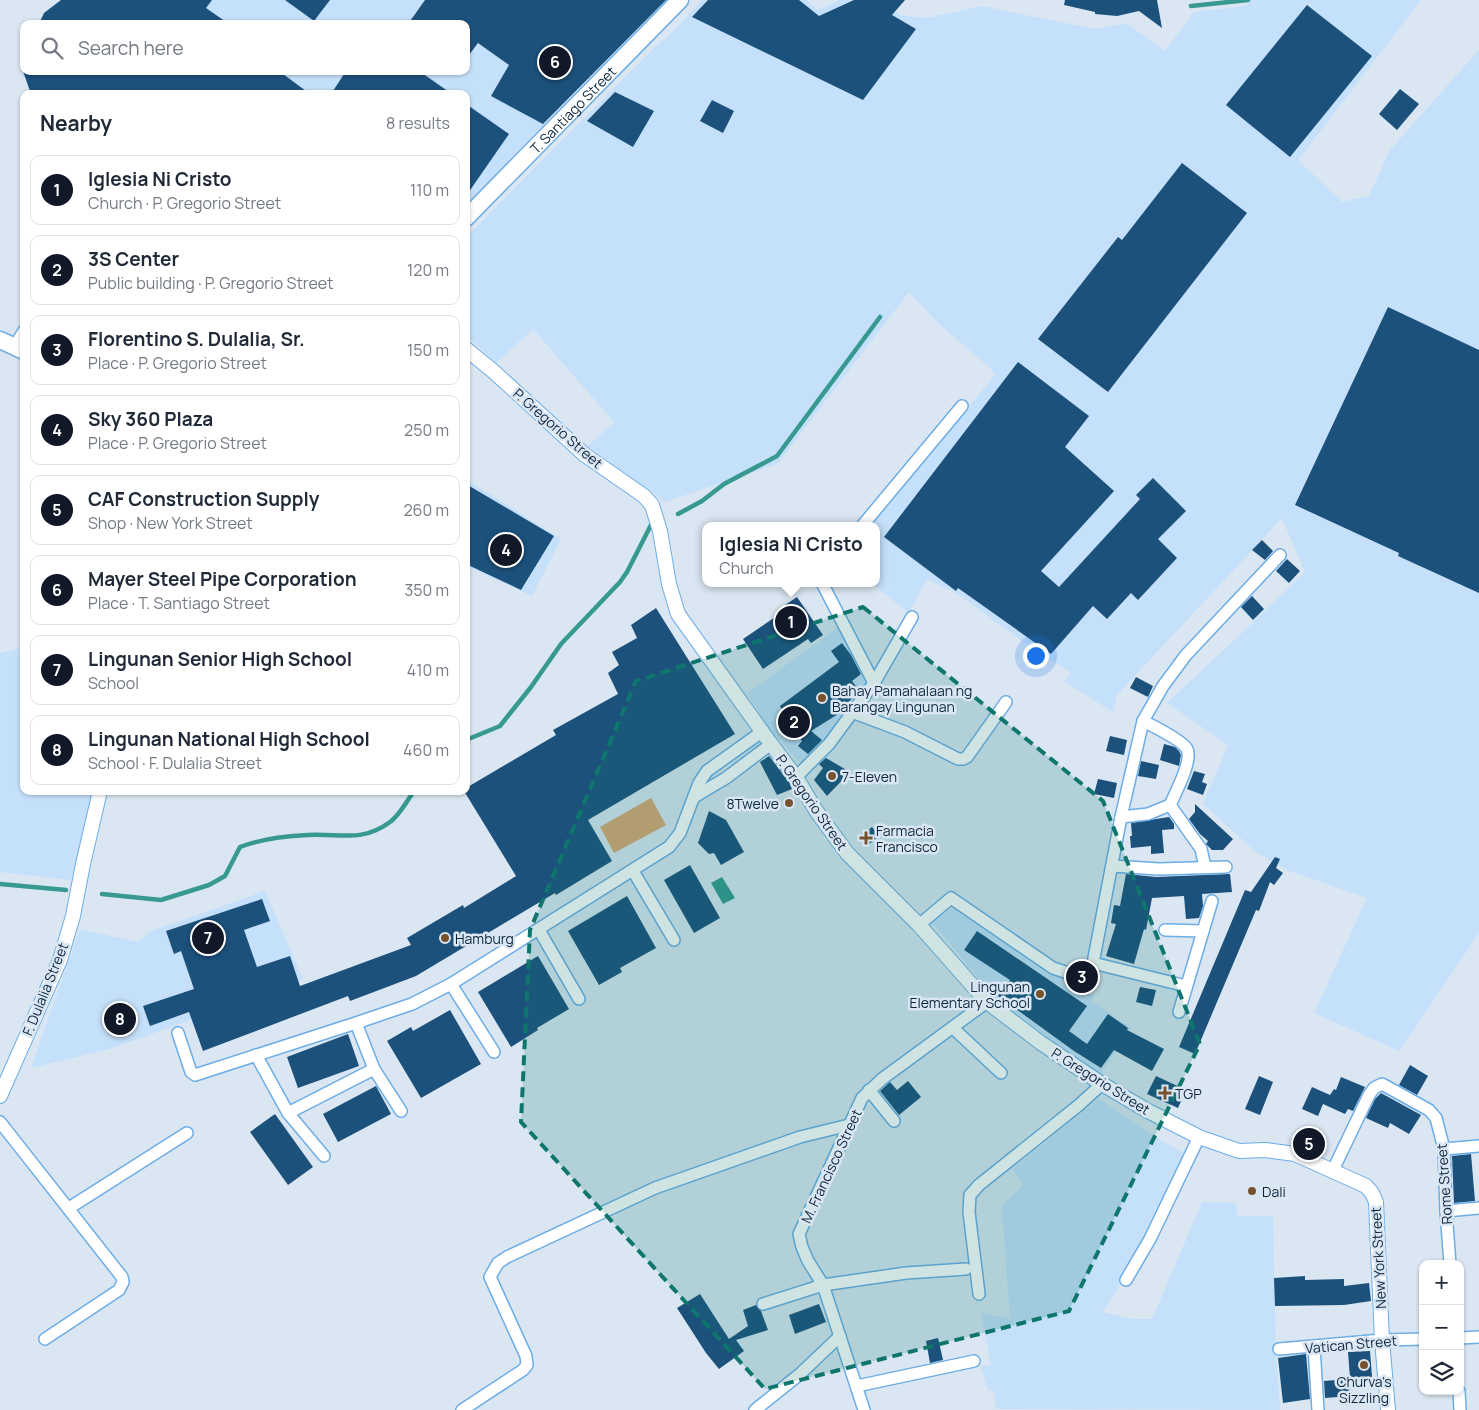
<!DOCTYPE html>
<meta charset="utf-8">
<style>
:root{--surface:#fff;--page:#f6f6f7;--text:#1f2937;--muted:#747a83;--line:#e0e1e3;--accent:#111827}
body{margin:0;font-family:Manrope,sans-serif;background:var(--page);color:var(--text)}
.controls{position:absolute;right:15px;bottom:15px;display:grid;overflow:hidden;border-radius:10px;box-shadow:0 1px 4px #0004}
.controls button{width:45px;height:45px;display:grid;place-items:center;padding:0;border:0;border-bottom:1px solid var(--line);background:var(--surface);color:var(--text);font:25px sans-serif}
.you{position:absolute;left:1035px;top:655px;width:18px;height:18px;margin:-12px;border:4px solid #fff;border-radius:50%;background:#1a73e8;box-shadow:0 0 0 8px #1a73e833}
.badge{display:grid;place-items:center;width:32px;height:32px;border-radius:50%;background:var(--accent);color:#fff;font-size:16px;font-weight:700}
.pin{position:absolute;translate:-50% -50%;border:2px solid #fff;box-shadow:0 1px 5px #0006}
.popup{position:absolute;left:702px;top:522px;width:178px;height:65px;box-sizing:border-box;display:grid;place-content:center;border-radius:10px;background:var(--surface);filter:drop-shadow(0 1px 4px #0005);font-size:16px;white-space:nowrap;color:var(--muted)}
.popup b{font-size:19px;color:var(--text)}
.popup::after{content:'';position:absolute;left:50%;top:100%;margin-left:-10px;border:10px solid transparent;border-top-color:var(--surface)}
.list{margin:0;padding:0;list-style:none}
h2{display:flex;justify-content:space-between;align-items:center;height:65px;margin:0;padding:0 20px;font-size:21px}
h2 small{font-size:16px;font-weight:400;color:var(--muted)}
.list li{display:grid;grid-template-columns:32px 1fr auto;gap:15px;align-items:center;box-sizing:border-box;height:70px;margin:0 10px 10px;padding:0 10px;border:1px solid var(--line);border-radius:10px}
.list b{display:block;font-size:19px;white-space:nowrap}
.list p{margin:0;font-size:16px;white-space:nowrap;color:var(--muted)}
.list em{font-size:16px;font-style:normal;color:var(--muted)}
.icon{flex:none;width:28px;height:28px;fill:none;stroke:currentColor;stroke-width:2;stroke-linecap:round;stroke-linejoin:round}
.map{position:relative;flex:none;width:1479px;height:1410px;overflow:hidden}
.search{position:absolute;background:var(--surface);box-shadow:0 1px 4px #0004;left:20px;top:20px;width:450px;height:55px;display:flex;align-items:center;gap:12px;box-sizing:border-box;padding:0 18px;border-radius:10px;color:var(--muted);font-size:19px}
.panel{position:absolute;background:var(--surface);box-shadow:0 1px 4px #0004;left:20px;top:90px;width:450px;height:705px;border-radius:10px}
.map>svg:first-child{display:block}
.built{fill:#c5e0fa}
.green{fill:#dba771}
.water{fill:#379990}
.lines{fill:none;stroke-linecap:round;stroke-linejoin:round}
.stream{stroke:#379990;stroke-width:4.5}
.building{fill:#1c517c}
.minor-casing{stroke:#6dade6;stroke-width:14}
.tertiary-casing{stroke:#6dade6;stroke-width:16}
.secondary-casing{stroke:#6dade6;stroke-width:19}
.minor{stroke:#fff;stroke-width:11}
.tertiary{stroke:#fff;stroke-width:14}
.secondary{stroke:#fff;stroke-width:16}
.marked{fill:#0f766e;fill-opacity:0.2;stroke:#0f766e;stroke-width:4;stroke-dasharray:10 6;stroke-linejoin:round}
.poi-dot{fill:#77532d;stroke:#dae6f2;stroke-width:2}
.labels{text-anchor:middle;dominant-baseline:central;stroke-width:5;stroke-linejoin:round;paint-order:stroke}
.street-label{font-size:14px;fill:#0d283e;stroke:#dae6f2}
.poi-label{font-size:14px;fill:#0d283e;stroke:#dae6f2;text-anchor:start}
</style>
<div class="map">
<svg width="1479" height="1410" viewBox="0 0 1479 1410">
<rect width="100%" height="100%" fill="#dae6f2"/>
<g class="built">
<polygon points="61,0 667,0 466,204 466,94 31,94 20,65 24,58 24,71 466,71 466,24 39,24 44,13"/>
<polygon points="702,0 806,0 818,10 840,0 875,0 901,15 927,18 982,6 1095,29 1126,23 1165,51 1194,12 1245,6 1251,0 1421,0 1298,160 1342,202 1369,196 1390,150 1479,50 1479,933 1399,1051 1314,1013 1367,898 1287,870 1256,852 1203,804 1228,745 1167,703 1247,628 1305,572 1282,518 1117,695 1113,712 1064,681 1071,672 1042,655 956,593 927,579 909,613 871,583 876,583 876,526 870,526 995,375 990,368 938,323 909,292 777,464 665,502 588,446 614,422 533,329 496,363 466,335 466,237 654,48 670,35"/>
<polygon points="466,479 561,539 532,596 466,566"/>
<polygon points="839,627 870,682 826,742 803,766 770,730 747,693"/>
<polygon points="24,647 24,791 94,791 71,880 0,872 0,653"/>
<polygon points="265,891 303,979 113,1048 31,1068 80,929 137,942 151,931"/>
<polygon points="952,908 1046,970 1084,990 1095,997 1091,1001 1131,1028 1099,1076 996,999 932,922"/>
<polygon points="1099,1099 1164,1142 1185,1154 1150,1235 1103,1312 1131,1319 1152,1319 1202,1202 1236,1203 1237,1216 1273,1216 1276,1354 1280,1410 996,1409 994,1391 988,1390 980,1366 991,1365 981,1313 1010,1318 1002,1206 1023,1185 1012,1169"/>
</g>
<polygon class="green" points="651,798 666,825 614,853 600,827"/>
<polygon class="water" points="722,877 735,898 723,904 711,883"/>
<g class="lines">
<g class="stream">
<polyline points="1191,6 1248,0"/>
<polyline points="678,514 702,501 724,484 777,456 880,317"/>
<polyline points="466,740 500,726 531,687 561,644 620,582 627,572 651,525"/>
<polyline points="0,884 66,890"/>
<path d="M 102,894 L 161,900 L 209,885 L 225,876 L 240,847 C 261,839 285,836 308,835 C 339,833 362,843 390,822 C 399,816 407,801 414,791"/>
</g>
</g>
<g class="building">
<polygon points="61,0 212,0 206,8 229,24 39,24 44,13"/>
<polygon points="285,0 330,0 314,21"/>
<polygon points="425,0 666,0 543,124 491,96 509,65 478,43 466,59 466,24 408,24"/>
<polygon points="708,0 799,0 819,16 854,0 905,0 892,15 916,29 863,100 692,17"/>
<polygon points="1065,0 1157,0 1162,28 1139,11 1117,16 1095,14 1095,12 1064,5"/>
<polygon points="1307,5 1372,56 1290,157 1226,105"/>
<polygon points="23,71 279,71 310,94 31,94"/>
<polygon points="346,71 419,71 452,94 331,94"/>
<polygon points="1400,89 1419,104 1397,130 1379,114"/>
<polygon points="615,92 654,111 633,147 587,121"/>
<polygon points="712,100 734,111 723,133 700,121"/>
<polygon points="466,104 509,134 466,196"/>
<polygon points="1182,163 1247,213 1108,392 1038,339 1118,237 1122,240"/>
<polygon points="1388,307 1479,350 1479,593 1398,556 1399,553 1295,505"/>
<polygon points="1018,362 1089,416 1065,447 1114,491 1041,571 1059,587 1140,499 1136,495 1153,478 1186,511 1158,539 1177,558 1138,600 1131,593 1107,619 1093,606 1051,654 958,588 956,591 884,537"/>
<polygon points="466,484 554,536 521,590 466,564"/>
<polygon points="1262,540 1273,551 1265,560 1252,550"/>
<polygon points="1287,559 1300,571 1289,583 1276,571"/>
<polygon points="1252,596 1264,609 1253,620 1241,607"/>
<polygon points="797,597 823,635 811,643 808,639 763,669 743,639 787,609 785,605"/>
<polygon points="656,608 735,734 588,820 612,861 556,895 555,893 416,976 350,1001 348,996 203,1051 189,1012 150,1026 143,1006 194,989 181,951 174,954 166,931 262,899 270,921 244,930 257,967 290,956 300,986 411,945 407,938 463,905 464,908 516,876 464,791 466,791 466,788 556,735 553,730 618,694 608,673 619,665 612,652 637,638 631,625"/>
<polygon points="842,643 851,655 861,674 852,681 858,689 843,711 811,731 822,740 808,754 798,746 802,741 780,706 839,662 831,651"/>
<polygon points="1136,677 1153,686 1148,697 1130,688"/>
<polygon points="1110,736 1127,740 1124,755 1106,751"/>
<polygon points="1164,744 1175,747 1179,751 1181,755 1179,766 1160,760"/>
<polygon points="769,756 789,782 792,789 777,795 760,762"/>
<polygon points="826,758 850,772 827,796 814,780 823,768 819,764"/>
<polygon points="1141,761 1159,765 1156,779 1138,776"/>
<polygon points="1194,771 1205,774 1202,782 1207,784 1203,795 1187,789"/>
<polygon points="1098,779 1117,783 1114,798 1094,794"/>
<polygon points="1195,804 1233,839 1223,850 1212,850 1206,844 1208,841 1200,834 1189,819 1195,812"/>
<polygon points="709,811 726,820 744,852 721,865 714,853 709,854 698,843"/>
<polygon points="1169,817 1174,824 1174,829 1162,830 1164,853 1151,854 1151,846 1131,848 1130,836 1132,836 1131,823"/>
<polygon points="872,827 879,836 868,845 860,836"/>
<polygon points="1275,857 1280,859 1276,868 1283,873 1274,885 1270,882 1259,911 1256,910 1195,1054 1179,1047 1245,890 1251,892"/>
<polygon points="690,865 720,918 694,933 664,880"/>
<polygon points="1126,874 1156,877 1230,874 1232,892 1202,894 1203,906 1199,918 1186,919 1184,896 1152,898 1146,930 1144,929 1134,964 1106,956 1116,924 1111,923 1114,905 1120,906"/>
<polygon points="627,896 656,948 620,968 622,972 599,985 568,931"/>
<polygon points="977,931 1087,1006 1069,1031 1087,1044 1108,1014 1128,1028 1127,1030 1164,1049 1152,1071 1114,1050 1101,1068 1074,1051 998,996 1010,980 964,950"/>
<polygon points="538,956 569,1009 537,1028 538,1030 511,1047 478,992"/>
<polygon points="1140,987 1156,990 1152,1006 1136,1002"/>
<polygon points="450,1010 481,1064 421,1098 387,1041 411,1027 413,1031"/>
<polygon points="348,1034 359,1066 298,1088 287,1057"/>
<polygon points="1410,1065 1428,1076 1417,1095 1399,1085"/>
<polygon points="1156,1076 1186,1090 1178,1108 1147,1094"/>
<polygon points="1259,1076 1273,1082 1260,1115 1245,1109"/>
<polygon points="1341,1077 1365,1087 1353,1111 1348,1109 1345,1114 1323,1104 1318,1116 1302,1109 1312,1087 1330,1095 1334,1089 1336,1090"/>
<polygon points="908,1081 921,1097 899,1115 880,1091 890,1082 897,1090"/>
<polygon points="376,1086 391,1114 338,1142 323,1114"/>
<polygon points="1381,1093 1421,1115 1409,1134 1390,1123 1388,1128 1366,1118 1375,1099"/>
<polygon points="275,1114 313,1167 288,1185 250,1132"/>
<polygon points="1471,1154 1475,1201 1454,1203 1452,1156"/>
<polygon points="1305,1276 1305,1280 1344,1279 1344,1286 1369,1283 1371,1301 1344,1305 1275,1306 1274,1278"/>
<polygon points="700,1294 729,1339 748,1326 743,1310 756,1305 761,1311 768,1330 736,1340 744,1351 719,1369 706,1353 677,1308"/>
<polygon points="819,1304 826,1322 795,1334 789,1315"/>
<polygon points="938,1338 943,1360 930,1363 926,1341"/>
<polygon points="1370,1351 1372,1377 1350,1378 1348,1352"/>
<polygon points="1306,1354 1310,1399 1283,1403 1278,1358"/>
<polygon points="1348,1379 1350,1396 1325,1398 1324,1381"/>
</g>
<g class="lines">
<g class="minor-casing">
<g id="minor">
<polyline points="14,347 24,331"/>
<polyline points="862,526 962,406"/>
<polyline points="822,583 874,683"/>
<polyline points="852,712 905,732 958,759 963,759 967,757 1006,702"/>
<polyline points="796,777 829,744 874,683 912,617"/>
<polyline points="694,797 726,778 771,744"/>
<polyline points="1170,805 1201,849 1205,867"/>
<path d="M 1121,817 L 1148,814 L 1170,805 C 1175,794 1193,760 1187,749 C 1182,740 1153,726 1143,721"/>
<polyline points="1112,866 1159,869 1226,867"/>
<polyline points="633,871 674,940"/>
<polyline points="919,925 951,898 1053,968 1068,973 1088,970 1093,963 1121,817 1143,721 1163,686 1186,655 1280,555"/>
<polyline points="539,930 579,999"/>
<polyline points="1165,930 1203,931"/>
<polyline points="1093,963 1186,986"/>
<polyline points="451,984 494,1052"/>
<polyline points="1179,1012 1212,901"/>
<polyline points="356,1023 374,1069 401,1111"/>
<polyline points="953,1028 1001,1073"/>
<polyline points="178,1033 191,1072 195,1075 356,1023 412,1004 451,984 669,847 680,833 699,783 707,771 763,731"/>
<polyline points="256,1055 288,1113 324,1156"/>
<polyline points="869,1090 894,1121"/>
<polyline points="288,1113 374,1069"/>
<polyline points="0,1122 122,1277 123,1282 119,1290 45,1339"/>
<polyline points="1444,1149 1479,1146"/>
<polyline points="1333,1170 1369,1095 1374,1088 1382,1084 1429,1110 1436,1118 1444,1149 1446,1211 1450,1264"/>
<polyline points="69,1208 187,1133"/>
<polyline points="1446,1211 1479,1208"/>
<polyline points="1126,1280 1150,1239 1199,1137"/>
<polyline points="979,1294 969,1212 970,1195 979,1185 1079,1105 1102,1084"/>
<polyline points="763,1304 823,1285 906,1273 966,1269"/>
<polyline points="1460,1338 1479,1337"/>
<polyline points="1314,1347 1318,1410"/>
<polyline points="1279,1349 1382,1340 1423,1339"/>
<polyline points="857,1386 974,1361"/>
<polyline points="1459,1391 1460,1410"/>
<polyline points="462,1410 523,1370 527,1365 526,1356 490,1277 498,1263 507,1257 655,1188 800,1137 849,1125"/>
<polyline points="755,1410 800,1374 840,1336"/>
<polyline points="864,1410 823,1285 808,1261 802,1247 799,1234 862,1098 882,1079 987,1002"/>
</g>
</g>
<g class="tertiary-casing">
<g id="tertiary">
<polyline points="466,349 493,371 585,455 644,496 652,505 660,531 669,584 678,614 771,744 796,777 817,812 847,853 919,925 987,1002 1041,1043 1102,1084 1148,1111 1199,1137 1239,1151 1265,1150 1295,1154 1366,1186 1372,1193 1376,1202 1382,1340 1388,1410"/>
<polyline points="0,1096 60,960 73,916 83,864 100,791"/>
</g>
</g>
<g class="secondary-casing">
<g id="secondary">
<path id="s1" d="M 466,218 L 680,0"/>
<polyline points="0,340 24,351"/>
</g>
</g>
<use href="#minor" class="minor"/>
<use href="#tertiary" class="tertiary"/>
<use href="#secondary" class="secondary"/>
</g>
<path class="marked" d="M 863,607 L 1103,801 L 1200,1044 L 1069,1311 L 765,1389 L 521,1122 L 530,930 L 636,681 Z"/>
<g class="poi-dot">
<circle cx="822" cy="698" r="5"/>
<circle cx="832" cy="776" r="5"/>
<circle cx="789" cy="803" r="5"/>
<path d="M863.5 830.5h5v5h5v5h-5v5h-5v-5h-5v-5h5z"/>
<circle cx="445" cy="938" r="5"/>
<circle cx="1040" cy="994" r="5"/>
<path d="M1162.5 1085.5h5v5h5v5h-5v5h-5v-5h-5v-5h5z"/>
<circle cx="1252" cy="1191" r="5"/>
<circle cx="1364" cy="1365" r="5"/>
</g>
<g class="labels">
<g class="street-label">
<text stroke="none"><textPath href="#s1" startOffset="152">T. Santiago Street</textPath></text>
<text transform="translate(558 428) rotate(41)">P. Gregorio Street</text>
<text transform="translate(812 802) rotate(55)">P. Gregorio Street</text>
<text transform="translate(45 989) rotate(-68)">F. Dulalia Street</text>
<text transform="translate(1101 1081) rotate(32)">P. Gregorio Street</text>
<text transform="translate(831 1166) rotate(-65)">M. Francisco Street</text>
<text transform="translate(1444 1184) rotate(-94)">Rome Street</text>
<text transform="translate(1378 1258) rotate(-93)">New York Street</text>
<text transform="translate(1351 1344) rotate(-5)">Vatican Street</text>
</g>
<g class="poi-label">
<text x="832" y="690">Bahay Pamahalaan ng<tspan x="832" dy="16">Barangay Lingunan</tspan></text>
<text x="842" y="776">7-Eleven</text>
<text x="779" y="803" text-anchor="end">8Twelve</text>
<text x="876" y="830">Farmacia<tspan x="876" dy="16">Francisco</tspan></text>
<text x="455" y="938">Hamburg</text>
<text x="1030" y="986" text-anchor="end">Lingunan<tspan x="1030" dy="16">Elementary School</tspan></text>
<text x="1175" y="1093">TGP</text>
<text x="1262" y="1191">Dali</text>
<text x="1364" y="1381" text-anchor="middle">Churva's<tspan x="1364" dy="16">Sizzling</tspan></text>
</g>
</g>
</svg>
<div class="controls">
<button>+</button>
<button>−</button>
<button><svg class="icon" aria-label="layers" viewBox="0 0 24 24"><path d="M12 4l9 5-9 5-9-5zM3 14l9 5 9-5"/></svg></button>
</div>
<div class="you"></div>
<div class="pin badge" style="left:791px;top:622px">1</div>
<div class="popup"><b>Iglesia Ni Cristo</b>Church</div>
<div class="pin badge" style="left:794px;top:722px">2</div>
<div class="pin badge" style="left:1082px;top:977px">3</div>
<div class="pin badge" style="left:506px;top:550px">4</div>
<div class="pin badge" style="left:1309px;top:1144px">5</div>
<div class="pin badge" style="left:555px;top:62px">6</div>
<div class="pin badge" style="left:208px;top:938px">7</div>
<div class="pin badge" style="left:120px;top:1019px">8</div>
<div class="search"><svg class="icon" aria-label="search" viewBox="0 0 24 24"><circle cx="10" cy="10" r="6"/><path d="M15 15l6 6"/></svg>Search here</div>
<section class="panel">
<h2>Nearby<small>8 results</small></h2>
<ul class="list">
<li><span class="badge">1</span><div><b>Iglesia Ni Cristo</b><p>Church · P. Gregorio Street</p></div><em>110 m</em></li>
<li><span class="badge">2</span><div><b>3S Center</b><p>Public building · P. Gregorio Street</p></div><em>120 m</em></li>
<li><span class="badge">3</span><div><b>Florentino S. Dulalia, Sr.</b><p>Place · P. Gregorio Street</p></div><em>150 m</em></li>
<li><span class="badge">4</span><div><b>Sky 360 Plaza</b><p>Place · P. Gregorio Street</p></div><em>250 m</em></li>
<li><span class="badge">5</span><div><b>CAF Construction Supply</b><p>Shop · New York Street</p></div><em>260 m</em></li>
<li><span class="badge">6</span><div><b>Mayer Steel Pipe Corporation</b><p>Place · T. Santiago Street</p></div><em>350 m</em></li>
<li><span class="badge">7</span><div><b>Lingunan Senior High School</b><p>School</p></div><em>410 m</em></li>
<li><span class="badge">8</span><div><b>Lingunan National High School</b><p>School · F. Dulalia Street</p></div><em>460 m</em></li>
</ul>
</section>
</div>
